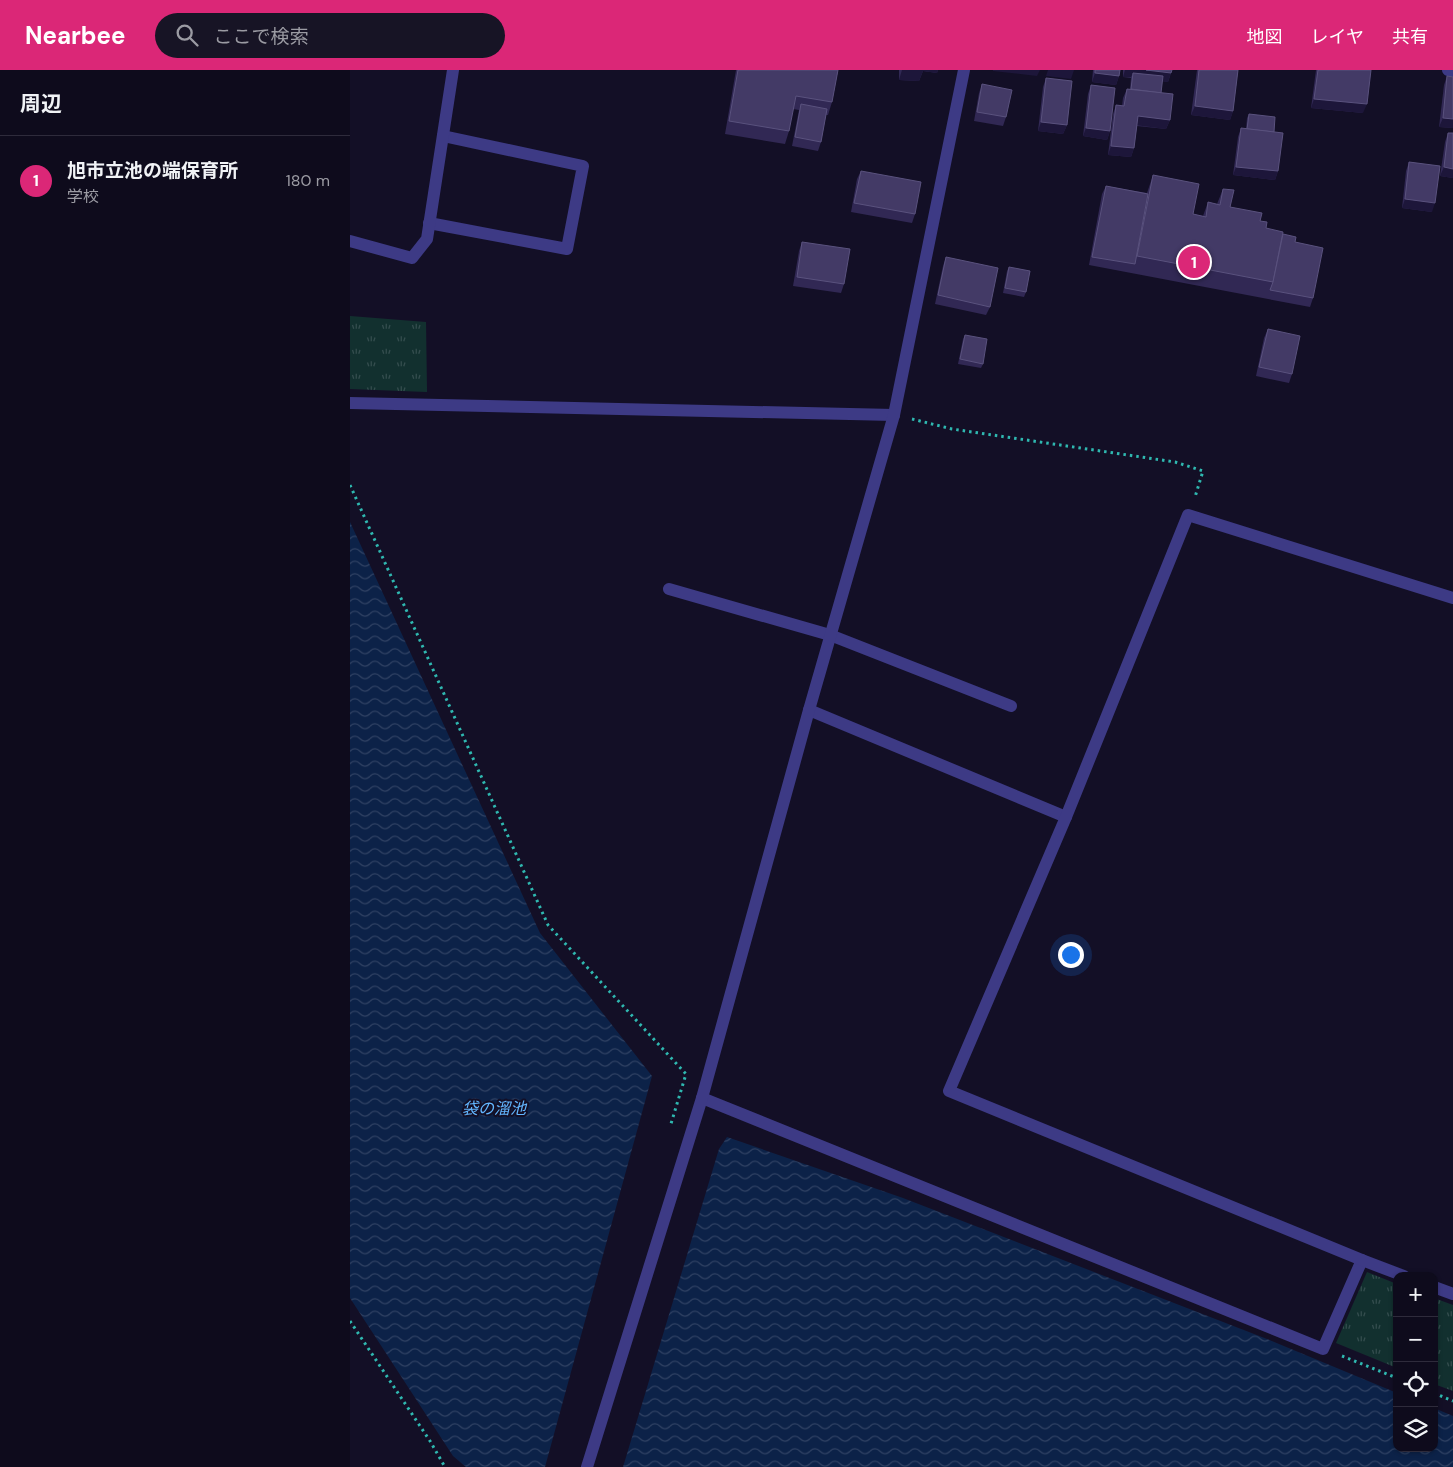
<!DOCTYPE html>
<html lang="ja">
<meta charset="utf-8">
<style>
:root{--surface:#0e0b1c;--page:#171425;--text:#f1f3f6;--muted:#9b9ba3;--line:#2e2b3b;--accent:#db2777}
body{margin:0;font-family:"DM Sans","Noto Sans JP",sans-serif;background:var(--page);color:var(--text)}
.controls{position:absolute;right:15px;bottom:15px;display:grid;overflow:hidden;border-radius:10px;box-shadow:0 1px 4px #0004}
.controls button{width:45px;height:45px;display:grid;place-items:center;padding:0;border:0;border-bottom:1px solid var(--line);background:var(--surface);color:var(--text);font:25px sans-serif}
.you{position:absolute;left:720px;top:884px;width:18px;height:18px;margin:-12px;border:4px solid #fff;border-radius:50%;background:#1a73e8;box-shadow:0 0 0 8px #1a73e833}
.badge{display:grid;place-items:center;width:32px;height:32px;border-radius:50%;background:var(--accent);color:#fff;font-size:16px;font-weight:700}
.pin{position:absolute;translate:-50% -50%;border:2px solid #fff;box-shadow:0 1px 5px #0006}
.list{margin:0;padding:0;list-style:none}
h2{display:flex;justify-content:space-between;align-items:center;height:65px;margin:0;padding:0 20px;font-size:21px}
h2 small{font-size:16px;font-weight:400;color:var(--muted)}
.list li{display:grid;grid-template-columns:32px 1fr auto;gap:15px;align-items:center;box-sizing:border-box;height:90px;padding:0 20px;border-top:1px solid var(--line)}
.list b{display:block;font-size:19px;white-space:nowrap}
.list p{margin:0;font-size:16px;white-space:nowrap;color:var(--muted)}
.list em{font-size:16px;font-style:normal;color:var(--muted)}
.icon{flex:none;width:28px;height:28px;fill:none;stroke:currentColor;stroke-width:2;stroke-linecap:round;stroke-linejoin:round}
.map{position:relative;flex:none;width:1103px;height:1397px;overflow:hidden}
header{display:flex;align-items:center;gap:30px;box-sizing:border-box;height:70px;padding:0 25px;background:var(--accent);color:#fff}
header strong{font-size:24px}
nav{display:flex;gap:28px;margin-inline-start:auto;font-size:18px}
.search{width:350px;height:45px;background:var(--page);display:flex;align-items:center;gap:12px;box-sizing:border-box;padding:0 18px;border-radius:28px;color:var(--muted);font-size:19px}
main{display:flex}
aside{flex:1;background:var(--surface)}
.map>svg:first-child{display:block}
.park{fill:url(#park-tufts)}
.water{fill:url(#water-waves)}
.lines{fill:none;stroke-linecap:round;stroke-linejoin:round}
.path{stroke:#2fb8b0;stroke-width:3;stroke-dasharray:2.5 4;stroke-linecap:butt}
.street{stroke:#3d3a85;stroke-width:12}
.wall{fill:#312854}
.shaded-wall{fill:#1d163a}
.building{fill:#433a66;stroke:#5a527e}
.labels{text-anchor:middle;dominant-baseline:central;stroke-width:4;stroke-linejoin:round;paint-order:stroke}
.water-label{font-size:16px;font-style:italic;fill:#62b6ff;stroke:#130f26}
</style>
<header>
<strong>Nearbee</strong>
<div class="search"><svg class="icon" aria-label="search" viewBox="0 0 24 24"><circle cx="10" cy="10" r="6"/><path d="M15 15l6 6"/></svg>ここで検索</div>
<nav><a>地図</a><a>レイヤ</a><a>共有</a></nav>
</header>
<main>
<aside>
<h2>周辺<small></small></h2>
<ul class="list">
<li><span class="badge">1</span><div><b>旭市立池の端保育所</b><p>学校</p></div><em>180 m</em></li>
</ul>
</aside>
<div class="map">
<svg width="1103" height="1397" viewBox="0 0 1103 1397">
<defs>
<pattern id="park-tufts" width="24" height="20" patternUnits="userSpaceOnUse" patternTransform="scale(1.25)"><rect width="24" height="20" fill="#12302f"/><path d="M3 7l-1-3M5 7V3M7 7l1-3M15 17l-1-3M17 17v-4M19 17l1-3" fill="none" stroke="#344d4e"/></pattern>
<pattern id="water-waves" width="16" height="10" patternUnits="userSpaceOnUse" patternTransform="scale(1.25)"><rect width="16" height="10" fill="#0c2248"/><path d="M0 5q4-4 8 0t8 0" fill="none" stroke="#2f4163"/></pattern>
</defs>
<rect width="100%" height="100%" fill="#130f26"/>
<g class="park">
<polygon points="0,246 76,252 77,322 0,319"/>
<polygon points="1017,1202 1047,1214 1047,1298 986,1273"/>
<polygon points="1084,1228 1103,1235 1103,1321 1084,1314"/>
</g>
<g class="water">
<polygon points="0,452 190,863 302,1006 195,1397 116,1397 103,1386 0,1228"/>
<polygon points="377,1067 553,1128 917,1269 1047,1323 1047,1378 1084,1378 1084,1338 1103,1346 1103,1397 273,1397 369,1079"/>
</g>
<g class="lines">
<g class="path">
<polyline points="562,349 602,359 825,392 853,401 845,427"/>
<polyline points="0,415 198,855 336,1004 320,1057"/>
<polyline points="0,1251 80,1371 95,1397"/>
<polyline points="992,1286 1047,1308"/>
<polyline points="1084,1323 1103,1331"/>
</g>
<g class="street">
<polyline points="1098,0 1103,1"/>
<polyline points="79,153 217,179 233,96 93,66"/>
<polyline points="0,171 62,188 77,169 103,0"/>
<polyline points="0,333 544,345"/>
<polyline points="319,519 480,565 661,636"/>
<polyline points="459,640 716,747"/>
<polyline points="352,1028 973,1279 1012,1190"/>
<polyline points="1054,1206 1012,1190 599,1021 716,747 838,445 1103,528"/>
<polyline points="1084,1217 1103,1224"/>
<polyline points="237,1397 352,1028 459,640 544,345 614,0"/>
</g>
</g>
<g class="wall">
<polygon points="386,0 488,0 482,32 478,45 476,45 471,72 468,81 442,76 449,40 443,39 439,61 435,74 375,64"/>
<polygon points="549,0 588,0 587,3 573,1 569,11 549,10"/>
<polygon points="743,0 770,0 769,6 766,15 742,12"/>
<polygon points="773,0 822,0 818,12 812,11 811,23 820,50 816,59 787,56 784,78 781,87 758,85 763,44 766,35 772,36 773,28 777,19 780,19 781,8 773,7"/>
<polygon points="847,0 888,0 883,41 880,50 841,45"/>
<polygon points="966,0 968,0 1013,43 961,38"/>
<polygon points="1097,6 1103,7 1103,58 1089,57 1094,15"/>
<polygon points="696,8 717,55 713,64 688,61 693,17"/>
<polygon points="632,14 656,47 653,56 624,51 629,23"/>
<polygon points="741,15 760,61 757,70 733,66 738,24"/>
<polygon points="899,44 924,62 928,101 925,110 883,105 888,67 891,58 896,59 897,48"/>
<polygon points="1098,63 1103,108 1090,106 1095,72"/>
<polygon points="1059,92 1082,142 1052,138 1056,101"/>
<polygon points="511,101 565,144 562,153 501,142 507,109"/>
<polygon points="803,105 843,144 853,146 858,132 867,134 873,119 880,137 910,151 916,158 933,164 945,172 963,228 960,237 739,195 752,124 756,116 797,123"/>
<polygon points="452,172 494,214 491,223 443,216 449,181"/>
<polygon points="596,187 640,237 636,245 585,234 593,196"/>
<polygon points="659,197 676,222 674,227 653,223 657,201"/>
<polygon points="918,259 942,304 939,313 906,306 914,268"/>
<polygon points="615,265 633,294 631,298 608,294 613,269"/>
</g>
<g class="shaded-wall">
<polygon points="552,0 588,0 587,3 573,1 569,11 549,10"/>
<polygon points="643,0 690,0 687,6 643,1"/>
<polygon points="698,0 724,0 721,9 696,6"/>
<polygon points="775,0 796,0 821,3 818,12 782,8 783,3 781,7 773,7"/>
<polygon points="745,3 769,6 766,15 742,12"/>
<polygon points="964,29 1017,34 1013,43 961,38"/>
<polygon points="845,36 883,41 880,50 841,45"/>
<polygon points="788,46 820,50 816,59 785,55"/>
<polygon points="1093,48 1103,49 1103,58 1089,57"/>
<polygon points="691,52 717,55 713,64 688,61"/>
<polygon points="736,58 760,61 757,70 733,66"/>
<polygon points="761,76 784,78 781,87 758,85"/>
<polygon points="886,97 928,101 925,110 883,105"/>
<polygon points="1094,97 1103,99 1103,108 1090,106"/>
<polygon points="1055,129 1085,133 1082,142 1052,138"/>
</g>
<g class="building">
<polygon points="388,0 488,0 482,32 446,26 439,61 379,51"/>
<polygon points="745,0 770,0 769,6 745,3"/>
<polygon points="796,0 822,0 821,3"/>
<polygon points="849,0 888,0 883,41 845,36"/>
<polygon points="968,0 1021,0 1017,34 964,29"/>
<polygon points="783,3 813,6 811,23 781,19"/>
<polygon points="1097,6 1103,7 1103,49 1093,48"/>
<polygon points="696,8 722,11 717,55 691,52"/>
<polygon points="632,14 662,20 656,47 627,42"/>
<polygon points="741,15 765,18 760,61 736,58"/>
<polygon points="777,19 823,24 820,50 788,46 784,78 761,76 766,35 774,36"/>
<polygon points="451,34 477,39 471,72 445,67"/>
<polygon points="899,44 925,47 924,62 897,59"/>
<polygon points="891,58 933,63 928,101 886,97"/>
<polygon points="1098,63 1103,63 1103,99 1094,97"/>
<polygon points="1059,92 1090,96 1085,133 1055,129"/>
<polygon points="511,101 571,112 565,144 504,133"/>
<polygon points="803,105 849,114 843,144 856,147 858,132 870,135 873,119 884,120 880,137 912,143 910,151 917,152 916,158 933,162 923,212 787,186"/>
<polygon points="756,116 798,124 785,194 742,187"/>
<polygon points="933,164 946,167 945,172 973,178 963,228 920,220 923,212"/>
<polygon points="452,172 500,179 494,214 447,207"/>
<polygon points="596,187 648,198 640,237 588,225"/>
<polygon points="659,197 680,201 676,222 655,218"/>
<polygon points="918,259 950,266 942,304 909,297"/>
<polygon points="615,265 637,269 633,294 610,289"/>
</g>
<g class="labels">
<g class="water-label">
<text x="144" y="1038">袋の溜池</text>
</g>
</g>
</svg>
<div class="controls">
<button>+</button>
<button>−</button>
<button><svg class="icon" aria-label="locate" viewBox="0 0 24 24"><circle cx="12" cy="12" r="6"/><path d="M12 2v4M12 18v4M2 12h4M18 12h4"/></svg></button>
<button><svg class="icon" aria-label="layers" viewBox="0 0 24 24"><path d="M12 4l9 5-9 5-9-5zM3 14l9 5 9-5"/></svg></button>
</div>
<div class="you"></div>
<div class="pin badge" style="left:844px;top:192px">1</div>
</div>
</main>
